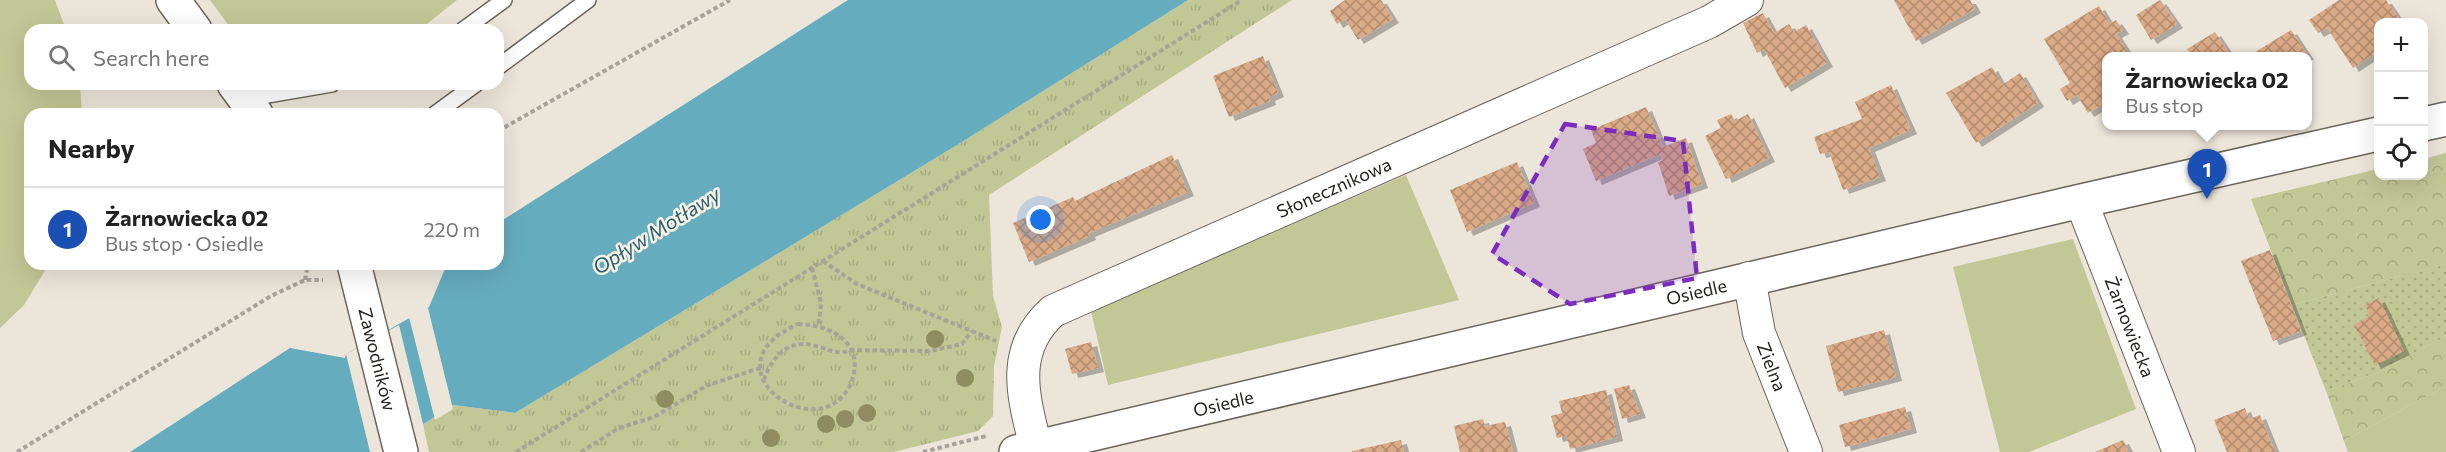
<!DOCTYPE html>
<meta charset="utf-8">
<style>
:root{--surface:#fff;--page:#f6f6f6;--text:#222;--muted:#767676;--line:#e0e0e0;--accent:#97721c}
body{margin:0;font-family:Commissioner,sans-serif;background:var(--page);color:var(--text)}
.controls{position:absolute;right:18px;top:18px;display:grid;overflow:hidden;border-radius:12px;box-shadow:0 6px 24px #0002}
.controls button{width:54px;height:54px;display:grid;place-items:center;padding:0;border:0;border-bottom:2px solid var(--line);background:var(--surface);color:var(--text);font:30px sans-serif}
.you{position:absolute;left:1041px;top:220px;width:21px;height:21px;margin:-15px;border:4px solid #fff;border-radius:50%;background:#1a73e8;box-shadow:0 0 0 9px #1a73e833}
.badge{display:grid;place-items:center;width:39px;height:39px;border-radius:50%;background:var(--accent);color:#fff;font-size:20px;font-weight:700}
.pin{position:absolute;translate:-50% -50px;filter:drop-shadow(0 2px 3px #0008)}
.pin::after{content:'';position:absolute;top:32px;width:21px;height:18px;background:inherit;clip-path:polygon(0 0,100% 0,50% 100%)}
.popup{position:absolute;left:2102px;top:52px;width:210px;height:78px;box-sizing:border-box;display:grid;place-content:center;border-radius:12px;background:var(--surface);filter:drop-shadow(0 2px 4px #0005);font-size:20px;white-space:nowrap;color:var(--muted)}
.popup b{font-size:22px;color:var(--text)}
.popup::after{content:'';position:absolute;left:50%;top:100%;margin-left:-12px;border:12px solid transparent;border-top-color:var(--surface)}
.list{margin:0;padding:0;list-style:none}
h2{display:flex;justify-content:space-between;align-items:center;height:78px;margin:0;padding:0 24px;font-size:26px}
h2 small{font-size:20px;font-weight:400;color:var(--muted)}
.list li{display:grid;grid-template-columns:39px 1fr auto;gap:18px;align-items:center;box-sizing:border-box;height:84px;padding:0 24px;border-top:2px solid var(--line)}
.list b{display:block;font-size:22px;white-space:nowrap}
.list p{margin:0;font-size:20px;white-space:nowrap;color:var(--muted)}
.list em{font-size:20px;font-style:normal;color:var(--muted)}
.icon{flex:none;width:33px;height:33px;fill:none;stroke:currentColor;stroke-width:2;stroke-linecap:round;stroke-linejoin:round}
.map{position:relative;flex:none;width:2446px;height:452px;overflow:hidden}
.search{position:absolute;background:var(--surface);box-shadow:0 6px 24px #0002;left:24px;top:24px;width:480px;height:66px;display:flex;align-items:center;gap:15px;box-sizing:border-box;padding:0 21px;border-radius:18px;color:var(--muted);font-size:22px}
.panel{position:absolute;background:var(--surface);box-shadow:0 6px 24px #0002;left:24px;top:108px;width:480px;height:162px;border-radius:18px}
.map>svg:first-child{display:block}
.grass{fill:#c1c795}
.forest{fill:url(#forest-crowns)}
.park{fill:url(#park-tufts)}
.garden{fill:url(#garden-dots)}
.water{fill:#66acbf}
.pier{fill:#ece5da}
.building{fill:url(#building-cross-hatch);filter:url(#shadow)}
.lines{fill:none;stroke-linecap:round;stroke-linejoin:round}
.service-casing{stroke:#6b655b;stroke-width:18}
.minor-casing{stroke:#6b655b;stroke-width:34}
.tertiary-casing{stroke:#6b655b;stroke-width:36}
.path{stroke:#a8a39a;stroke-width:4;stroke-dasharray:4.5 3;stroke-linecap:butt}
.service{stroke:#fff;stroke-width:15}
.minor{stroke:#fff;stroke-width:32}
.tertiary{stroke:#fff;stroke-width:33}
.tree{fill:#8e8d62}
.marked{fill:#7b2cbf;fill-opacity:0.2;stroke:#7b2cbf;stroke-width:4.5;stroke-dasharray:12 8;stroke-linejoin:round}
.labels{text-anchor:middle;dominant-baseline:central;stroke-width:5;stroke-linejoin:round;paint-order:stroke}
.street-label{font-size:18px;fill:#24221e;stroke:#f9f2e7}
.water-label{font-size:20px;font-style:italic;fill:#265f6d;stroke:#f9f2e7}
</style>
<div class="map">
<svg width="2446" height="452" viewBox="0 0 2446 452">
<defs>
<pattern id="forest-crowns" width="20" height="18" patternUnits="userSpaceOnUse" patternTransform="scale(1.5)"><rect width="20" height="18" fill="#c1c795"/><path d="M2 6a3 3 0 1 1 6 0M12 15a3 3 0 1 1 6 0" fill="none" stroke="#a6ab80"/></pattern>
<pattern id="park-tufts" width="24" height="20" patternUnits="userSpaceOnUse" patternTransform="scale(1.5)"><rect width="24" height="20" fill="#c1c795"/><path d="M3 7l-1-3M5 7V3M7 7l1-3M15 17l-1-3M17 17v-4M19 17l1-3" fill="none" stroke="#a6ab80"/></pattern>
<pattern id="garden-dots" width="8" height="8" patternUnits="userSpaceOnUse" patternTransform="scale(1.5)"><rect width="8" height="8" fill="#c1c795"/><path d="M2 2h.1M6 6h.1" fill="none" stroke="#a6ab80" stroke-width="1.8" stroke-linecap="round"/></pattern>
<pattern id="building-cross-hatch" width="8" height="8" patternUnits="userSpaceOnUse" patternTransform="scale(1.5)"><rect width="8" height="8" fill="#dbaa86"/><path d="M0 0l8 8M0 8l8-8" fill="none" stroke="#b18a6d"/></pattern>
<filter id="shadow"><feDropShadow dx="6" dy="4" stdDeviation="0" flood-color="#0004"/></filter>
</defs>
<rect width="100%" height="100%" fill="#ece5da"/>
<g class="grass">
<polygon points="0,0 55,0 66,30 30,30 30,84 80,84 82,114 30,114 30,264 49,264 24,305 0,328"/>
<polygon points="210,0 457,0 419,30 232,30"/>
<polygon points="1406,175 1459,300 1108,385 1091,311"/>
<polygon points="2073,239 2136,409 2029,452 2000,452 1953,267"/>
<polygon points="2446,386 2446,452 2348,452 2344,441"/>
</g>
<g class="forest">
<polygon points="2446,153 2446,264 2292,305 2251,199 2378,169 2378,176 2424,176 2424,159"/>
<polygon points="2446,336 2446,386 2344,441 2326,391 2379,372"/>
</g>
<polygon class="park" points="1188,0 1292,0 989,195 993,296 1002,327 994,366 993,416 978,431 894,452 429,452 423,425 453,405 515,413 957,145"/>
<polygon class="garden" points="2446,264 2446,336 2379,372 2326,391 2292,305"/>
<polygon class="water" points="848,0 1188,0 957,145 515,413 453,405 381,452 130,452 290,348 345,358 346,354 429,307 447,264 498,264 498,223"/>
<g class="pier">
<polygon points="427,304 453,409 435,420 409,317"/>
<polygon points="399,325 424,428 386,452 370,452 346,354"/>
</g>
<g class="building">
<polygon points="1345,0 1381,0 1393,19 1358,40 1345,19 1337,24 1330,11"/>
<polygon points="1894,0 1970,0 1975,9 1916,41"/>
<polygon points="2160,0 2177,24 2151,40 2136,15"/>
<polygon points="2339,0 2386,0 2401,22 2378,22 2378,51 2353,68 2327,28 2318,33 2309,20"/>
<polygon points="2099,6 2110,24 2116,20 2123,30 2116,34 2130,56 2106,56 2106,102 2088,113 2077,95 2067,101 2060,89 2070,83 2044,39"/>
<polygon points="1763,13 1774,33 1789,24 1794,32 1806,25 1827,63 1785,88 1764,49 1757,53 1743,23"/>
<polygon points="2291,30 2308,56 2249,56"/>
<polygon points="2215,32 2231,56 2192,56 2187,49"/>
<polygon points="1263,56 1278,93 1269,97 1270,101 1229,117 1213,76"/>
<polygon points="1992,67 2002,85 2020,73 2038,103 1976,143 1946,93"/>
<polygon points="1891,85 1911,130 1869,148 1880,177 1843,190 1829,152 1820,154 1814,137 1862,119 1855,102"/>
<polygon points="1646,107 1663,147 1686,138 1702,184 1669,196 1658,162 1663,160 1660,154 1596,181 1583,149 1596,143 1591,130"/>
<polygon points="1731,114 1735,121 1748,114 1769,158 1726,179 1705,136 1721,128 1717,120"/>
<polygon points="1172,155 1188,192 1089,233 1090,236 1029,262 1013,223 1073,197 1075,201"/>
<polygon points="1517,162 1534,203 1467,232 1450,190"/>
<polygon points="2270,250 2301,331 2273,341 2241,261"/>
<polygon points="2379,298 2404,351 2375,365 2354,325 2370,316 2365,305"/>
<polygon points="1884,330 1896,377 1838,392 1826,346"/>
<polygon points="1091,342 1098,368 1072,374 1065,349"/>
<polygon points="1629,385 1640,414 1622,419 1614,389"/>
<polygon points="1606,390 1617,437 1570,449 1567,436 1557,438 1551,416 1562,413 1559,401"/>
<polygon points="1905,407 1911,429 1845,447 1839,425"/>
<polygon points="2245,408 2249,419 2260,415 2275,452 2227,452 2214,420"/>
<polygon points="1483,419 1485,426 1505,422 1513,452 1460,452 1454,426"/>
<polygon points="1401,440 1404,452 1352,452 1352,451"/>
<polygon points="2123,440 2129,452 2095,452"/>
</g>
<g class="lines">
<g class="service-casing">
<g id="service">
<polyline points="463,30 504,0"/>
<polyline points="498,67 588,0"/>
<polyline points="245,99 332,84"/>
<polyline points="435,114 476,84"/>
</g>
</g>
<g class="minor-casing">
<g id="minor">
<path id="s1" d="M 2081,201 L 2179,452"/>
<path id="s2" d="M 1749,278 L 1759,333 L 1806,452"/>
<path id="s3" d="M 1037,452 C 1025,401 1007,352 1053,311 L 1709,22 L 1747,0"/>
</g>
</g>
<g class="tertiary-casing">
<g id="tertiary">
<polyline points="173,0 195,30"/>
<polyline points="234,84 256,114"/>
<polyline points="2424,124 2446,119"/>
<path id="s4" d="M 354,264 L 401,452"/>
<path id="s5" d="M 1016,452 L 2081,201 L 2378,134"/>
</g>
</g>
<g class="path">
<polyline points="498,131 730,0"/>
<polyline points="823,261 857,284 996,341"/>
<polyline points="812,268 821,303 819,325"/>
<polyline points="305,280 308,264"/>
<path d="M 798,324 C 833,325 866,344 851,383 C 821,452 699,368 798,324 Z"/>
<path d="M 764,380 C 771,359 787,339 812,345 C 828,348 834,356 852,350 L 930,351 L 962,344 L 972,331"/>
<polyline points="17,452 271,296 305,280 323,280"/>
<polyline points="516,452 1242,0"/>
<polyline points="581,452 619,428 654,417 708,385 760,368"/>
<polyline points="923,452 986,436"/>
</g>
<use href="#service" class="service"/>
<use href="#minor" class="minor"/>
<use href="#tertiary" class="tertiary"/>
</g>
<g class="tree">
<circle cx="935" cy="339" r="9"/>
<circle cx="965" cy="378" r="9"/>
<circle cx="665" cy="399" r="9"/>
<circle cx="867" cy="413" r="9"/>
<circle cx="845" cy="419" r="9"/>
<circle cx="826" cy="424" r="9"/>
<circle cx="771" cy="438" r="9"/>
</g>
<path class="marked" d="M 1565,124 L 1683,141 L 1697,278 L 1570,304 L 1492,254 Z"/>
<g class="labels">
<g class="street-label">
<text stroke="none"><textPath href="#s3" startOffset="458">Słonecznikowa</textPath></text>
<text stroke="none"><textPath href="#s5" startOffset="699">Osiedle</textPath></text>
<text stroke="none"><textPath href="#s1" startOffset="135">Żarnowiecka</textPath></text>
<text stroke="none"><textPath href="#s4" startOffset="98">Zawodników</textPath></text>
<text stroke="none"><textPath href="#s2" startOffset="92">Zielna</textPath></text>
<text stroke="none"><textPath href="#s5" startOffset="213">Osiedle</textPath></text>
</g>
<g class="water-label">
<text transform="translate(656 230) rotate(-32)">Opływ Motławy</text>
</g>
</g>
</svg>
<div class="controls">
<button>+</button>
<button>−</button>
<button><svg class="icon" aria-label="locate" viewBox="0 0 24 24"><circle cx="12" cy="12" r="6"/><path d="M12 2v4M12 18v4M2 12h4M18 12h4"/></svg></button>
</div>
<div class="you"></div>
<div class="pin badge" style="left:2207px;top:199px;background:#1a4fb4">1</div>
<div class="popup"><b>Żarnowiecka 02</b>Bus stop</div>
<div class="search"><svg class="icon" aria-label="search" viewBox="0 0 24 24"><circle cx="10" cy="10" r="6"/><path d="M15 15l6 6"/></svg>Search here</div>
<section class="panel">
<h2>Nearby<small></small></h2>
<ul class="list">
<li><span class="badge" style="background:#1a4fb4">1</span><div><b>Żarnowiecka 02</b><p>Bus stop · Osiedle</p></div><em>220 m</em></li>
</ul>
</section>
</div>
